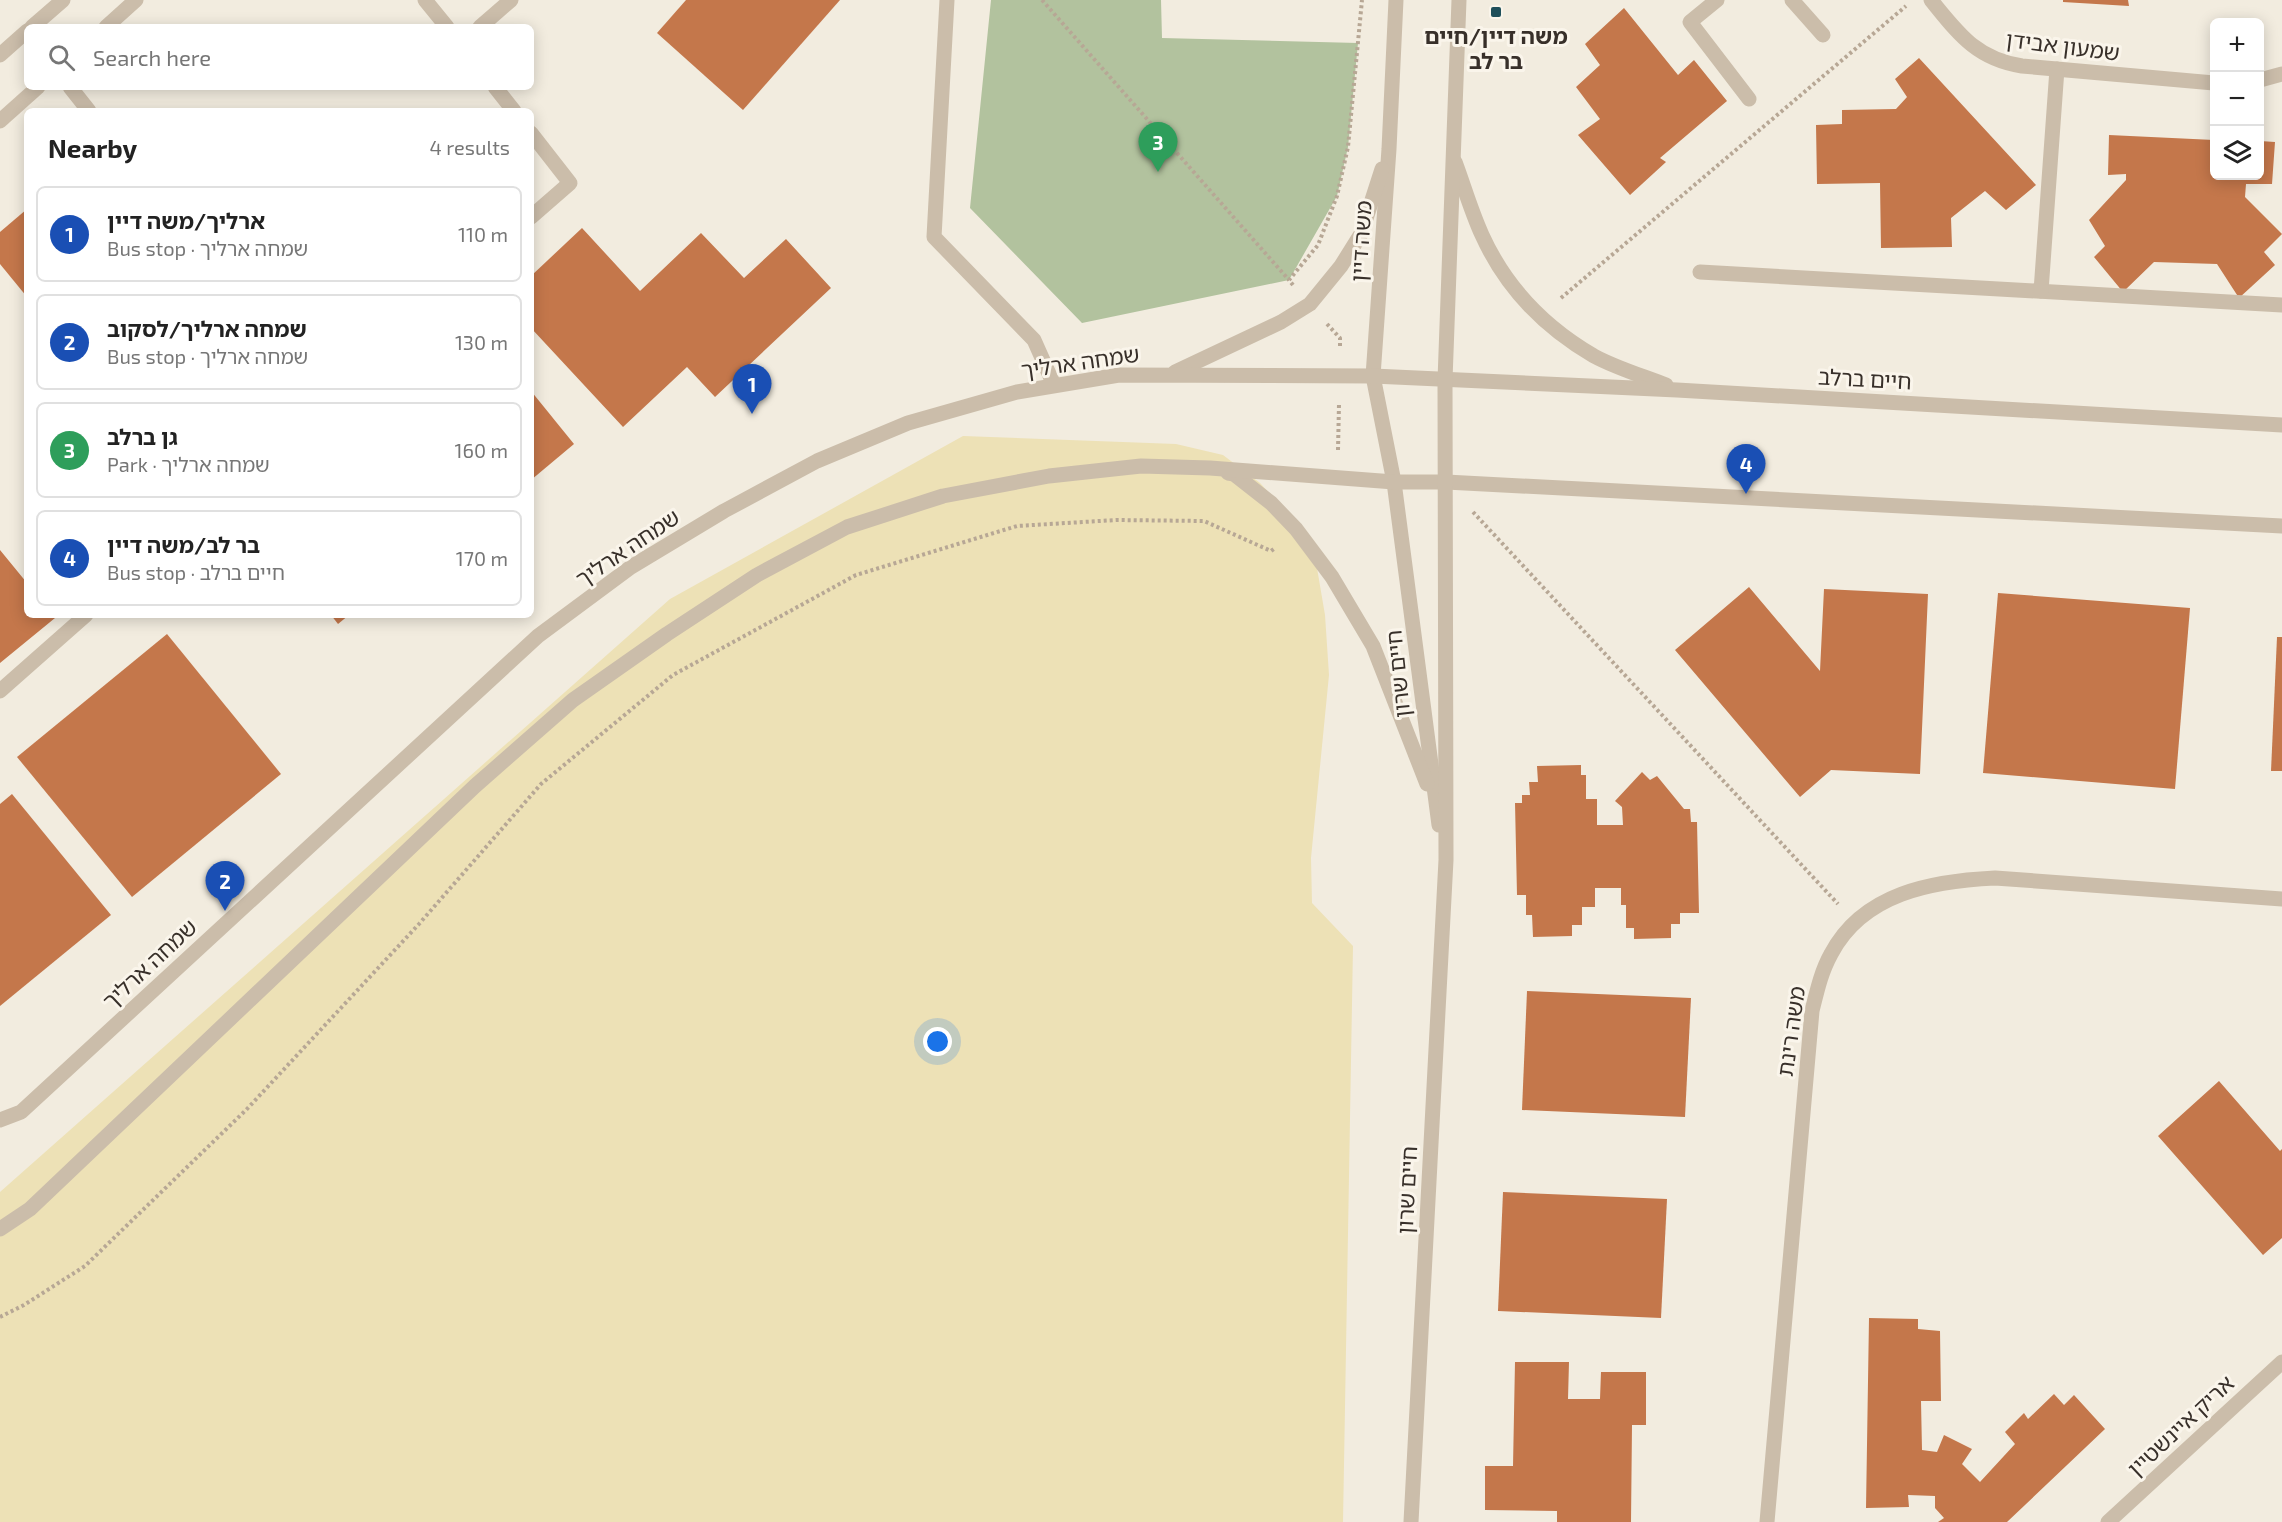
<!DOCTYPE html>
<meta charset="utf-8">
<style>
:root{--surface:#fff;--page:#f6f6f6;--text:#222;--muted:#767676;--line:#e0e0e0;--accent:#1f4f5a}
body{margin:0;font-family:"Exo 2","Noto Sans Hebrew",sans-serif;background:var(--page);color:var(--text)}
.controls{position:absolute;right:18px;top:18px;display:grid;overflow:hidden;border-radius:9px;box-shadow:0 3px 15px #0003}
.controls button{width:54px;height:54px;display:grid;place-items:center;padding:0;border:0;border-bottom:2px solid var(--line);background:var(--surface);color:var(--text);font:30px sans-serif}
.you{position:absolute;left:938px;top:1042px;width:21px;height:21px;margin:-15px;border:4px solid #fff;border-radius:50%;background:#1a73e8;box-shadow:0 0 0 9px #1a73e833}
.badge{display:grid;place-items:center;width:39px;height:39px;border-radius:50%;background:var(--accent);color:#fff;font-size:20px;font-weight:700}
.pin{position:absolute;translate:-50% -50px;filter:drop-shadow(0 2px 3px #0008)}
.pin::after{content:'';position:absolute;top:32px;width:21px;height:18px;background:inherit;clip-path:polygon(0 0,100% 0,50% 100%)}
.list{margin:0;padding:0;list-style:none}
h2{display:flex;justify-content:space-between;align-items:center;height:78px;margin:0;padding:0 24px;font-size:26px}
h2 small{font-size:20px;font-weight:400;color:var(--muted)}
.list li{display:grid;grid-template-columns:39px 1fr auto;gap:18px;align-items:center;box-sizing:border-box;height:96px;margin:0 12px 12px;padding:0 12px;border:2px solid var(--line);border-radius:9px}
.list b{display:block;font-size:22px;white-space:nowrap}
.list p{margin:0;font-size:20px;white-space:nowrap;color:var(--muted)}
.list em{font-size:20px;font-style:normal;color:var(--muted)}
.icon{flex:none;width:33px;height:33px;fill:none;stroke:currentColor;stroke-width:2;stroke-linecap:round;stroke-linejoin:round}
.map{position:relative;flex:none;width:2282px;height:1522px;overflow:hidden}
.search{position:absolute;background:var(--surface);box-shadow:0 3px 15px #0003;left:24px;top:24px;width:510px;height:66px;display:flex;align-items:center;gap:15px;box-sizing:border-box;padding:0 21px;border-radius:9px;color:var(--muted);font-size:22px}
.panel{position:absolute;background:var(--surface);box-shadow:0 3px 15px #0003;left:24px;top:108px;width:510px;height:510px;border-radius:9px}
.map>svg:first-child{display:block}
.green{fill:#b2c29e}
.sand{fill:#ede1b6}
.building{fill:#c4774b}
.lines{fill:none;stroke-linecap:round;stroke-linejoin:round}
.path{stroke:#b7a795;stroke-width:4;stroke-dasharray:3 3;stroke-linecap:butt}
.minor{stroke:#cbbdaa;stroke-width:15}
.poi-dot{fill:#1f4f5a;stroke:#faf5eb;stroke-width:2}
.labels{text-anchor:middle;dominant-baseline:central;stroke-width:6;stroke-linejoin:round;paint-order:stroke}
.poi-label{font-size:22px;font-weight:bold;fill:#38302a;stroke:#faf5eb}
.street-label{font-size:22px;fill:#38302a;stroke:#faf5eb}
</style>
<div class="map">
<svg width="2282" height="1522" viewBox="0 0 2282 1522">
<rect width="100%" height="100%" fill="#f2ecdf"/>
<polygon class="green" points="991,0 1161,0 1162,38 1358,43 1348,147 1337,196 1289,280 1082,323 970,208"/>
<polygon class="sand" points="963,436 1176,444 1223,455 1260,483 1295,521 1317,568 1325,615 1329,675 1311,858 1312,903 1353,946 1343,1522 0,1522 0,1192 670,599"/>
<g class="building">
<polygon points="686,0 840,0 743,110 657,33"/>
<polygon points="2063,0 2128,0 2129,6 2063,2"/>
<polygon points="1624,8 1678,75 1694,60 1727,101 1660,158 1666,162 1630,195 1578,135 1600,119 1576,87 1600,65 1585,44"/>
<polygon points="1919,58 2036,185 2006,210 1985,191 1951,218 1952,247 1881,248 1880,183 1817,184 1816,125 1842,124 1842,110 1896,109 1907,97 1895,79"/>
<polygon points="2109,135 2214,140 2214,176 2260,176 2260,141 2275,142 2272,184 2246,184 2245,197 2282,234 2264,252 2275,265 2239,298 2217,264 2154,262 2123,292 2094,257 2105,246 2089,220 2126,180 2126,174 2108,175"/>
<polygon points="27,209 27,297 0,264 0,232"/>
<polygon points="582,228 640,291 701,233 744,278 786,239 831,288 715,397 687,367 623,427 531,328 531,276"/>
<polygon points="531,391 574,444 531,480"/>
<polygon points="0,550 27,583 27,615 53,615 55,618 0,663"/>
<polygon points="1749,587 1820,671 1824,589 1928,594 1920,774 1831,770 1800,797 1675,650"/>
<polygon points="1998,593 2190,608 2175,789 1983,773"/>
<polygon points="331,615 349,615 338,624"/>
<polygon points="167,634 281,774 132,897 17,757"/>
<polygon points="2277,637 2282,637 2282,771 2271,771"/>
<polygon points="1581,765 1581,775 1586,775 1586,799 1597,799 1597,825 1623,825 1622,807 1615,801 1642,772 1650,780 1657,776 1684,809 1690,809 1691,822 1697,822 1699,913 1680,913 1680,924 1671,924 1671,938 1634,939 1634,928 1626,928 1626,905 1621,905 1621,888 1595,888 1595,907 1582,907 1582,925 1572,925 1572,936 1533,937 1532,915 1526,915 1526,895 1517,895 1515,803 1522,803 1522,795 1530,795 1529,782 1538,782 1537,766"/>
<polygon points="12,794 111,915 0,1006 0,804"/>
<polygon points="1527,991 1691,998 1685,1117 1522,1110"/>
<polygon points="2219,1081 2280,1151 2282,1149 2282,1238 2263,1255 2158,1136"/>
<polygon points="1503,1192 1667,1199 1661,1318 1498,1311"/>
<polygon points="1869,1318 1918,1319 1918,1329 1940,1331 1941,1401 1921,1401 1922,1450 1937,1452 1944,1435 1972,1449 1962,1464 1980,1482 2015,1444 2005,1432 2024,1413 2028,1419 2054,1394 2064,1405 2074,1395 2105,1429 2007,1522 1938,1522 1944,1518 1935,1508 1935,1496 1908,1495 1909,1507 1866,1508"/>
<polygon points="1515,1362 1569,1362 1568,1399 1600,1399 1601,1372 1646,1372 1646,1425 1632,1425 1631,1522 1557,1522 1557,1511 1485,1510 1485,1466 1513,1466"/>
</g>
<g class="lines">
<g class="path">
<polyline points="1042,0 1289,280"/>
<polyline points="1293,285 1289,280 1318,245 1337,196 1348,147 1362,0"/>
<polyline points="1561,298 1906,6"/>
<polyline points="1327,324 1340,338 1340,348"/>
<polyline points="1338,450 1339,404"/>
<polyline points="1473,512 1838,904"/>
<polyline points="0,1317 24,1305 85,1266 247,1109 419,924 541,784 673,675 856,575 1017,526 1116,520 1204,521 1271,551 1275,548"/>
</g>
<g class="minor">
<polyline points="425,0 447,27"/>
<polyline points="947,0 934,237 1034,340 1054,385"/>
<polyline points="1396,0 1389,149 1373,376 1394,482 1439,825"/>
<polyline points="1717,0 1690,22 1749,99"/>
<polyline points="1792,0 1823,35"/>
<path d="M 1931,0 C 1958,33 1976,59 2022,66 L 2214,83"/>
<polyline points="32,27 63,0"/>
<polyline points="106,27 136,0"/>
<polyline points="480,27 511,0"/>
<polyline points="0,55 27,31"/>
<polyline points="2260,80 2282,74"/>
<polyline points="70,87 89,111"/>
<polyline points="495,87 514,111"/>
<polyline points="0,121 38,87"/>
<polyline points="531,133 570,183 531,217"/>
<path d="M 1455,162 C 1464,186 1471,211 1482,235 C 1506,288 1544,327 1594,356 C 1616,368 1643,376 1666,385"/>
<polyline points="1700,272 2282,305"/>
<polyline points="2041,291 2057,69"/>
<polyline points="1175,372 1281,322 1310,304 1341,266 1361,234 1382,169"/>
<polyline points="1228,473 1234,474 1271,503 1296,529 1332,577 1373,646 1427,784"/>
<polyline points="0,691 86,615"/>
<polyline points="0,1120 21,1112 538,636 631,567 724,511 817,461 908,423 1017,392 1119,375 1373,376 1677,390 2282,425"/>
<polyline points="0,1229 30,1209 475,786 573,700 667,634 757,575 847,527 943,496 1049,476 1141,466 1210,468 1394,482 1446,482 2282,526"/>
<polyline points="1411,1522 1446,860 1445,380 1459,0"/>
<path d="M 1767,1522 L 1812,1011 C 1817,991 1821,972 1831,954 C 1863,893 1932,881 1995,878 L 2282,899"/>
<polyline points="2108,1522 2282,1362"/>
</g>
</g>
<rect class="poi-dot" x="1490" y="6" width="12" height="12" rx="3"/>
<g class="labels">
<g class="poi-label">
<text x="1496" y="35">משה דיין/חיים<tspan x="1496" dy="25">בר לב</tspan></text>
</g>
<g class="street-label">
<text transform="translate(2063 45) rotate(7)">שמעון אבידן</text>
<text transform="translate(1360 241) rotate(-86)">משה דיין</text>
<text transform="translate(1080 361) rotate(-8)">שמחה ארליך</text>
<text transform="translate(1865 378) rotate(3)">חיים ברלב</text>
<text transform="translate(627 547) rotate(-34)">שמחה ארליך</text>
<text transform="translate(1397 674) rotate(-96)">חיים שרון</text>
<text transform="translate(149 963) rotate(-43)">שמחה ארליך</text>
<text transform="translate(1790 1031) rotate(-82)">משה רינת</text>
<text transform="translate(1406 1190) rotate(-87)">חיים שרון</text>
<text transform="translate(2180 1425) rotate(-43)">אריק איינשטיין</text>
</g>
</g>
</svg>
<div class="controls">
<button>+</button>
<button>−</button>
<button><svg class="icon" aria-label="layers" viewBox="0 0 24 24"><path d="M12 4l9 5-9 5-9-5zM3 14l9 5 9-5"/></svg></button>
</div>
<div class="you"></div>
<div class="pin badge" style="left:752px;top:414px;background:#1a4fb4">1</div>
<div class="pin badge" style="left:225px;top:911px;background:#1a4fb4">2</div>
<div class="pin badge" style="left:1158px;top:172px;background:#2e9e5b">3</div>
<div class="pin badge" style="left:1746px;top:494px;background:#1a4fb4">4</div>
<div class="search"><svg class="icon" aria-label="search" viewBox="0 0 24 24"><circle cx="10" cy="10" r="6"/><path d="M15 15l6 6"/></svg>Search here</div>
<section class="panel">
<h2>Nearby<small>4 results</small></h2>
<ul class="list">
<li><span class="badge" style="background:#1a4fb4">1</span><div><b>ארליך/משה דיין</b><p>Bus stop · שמחה ארליך</p></div><em>110 m</em></li>
<li><span class="badge" style="background:#1a4fb4">2</span><div><b>שמחה ארליך/לסקוב</b><p>Bus stop · שמחה ארליך</p></div><em>130 m</em></li>
<li><span class="badge" style="background:#2e9e5b">3</span><div><b>גן ברלב</b><p>Park · שמחה ארליך</p></div><em>160 m</em></li>
<li><span class="badge" style="background:#1a4fb4">4</span><div><b>בר לב/משה דיין</b><p>Bus stop · חיים ברלב</p></div><em>170 m</em></li>
</ul>
</section>
</div>
